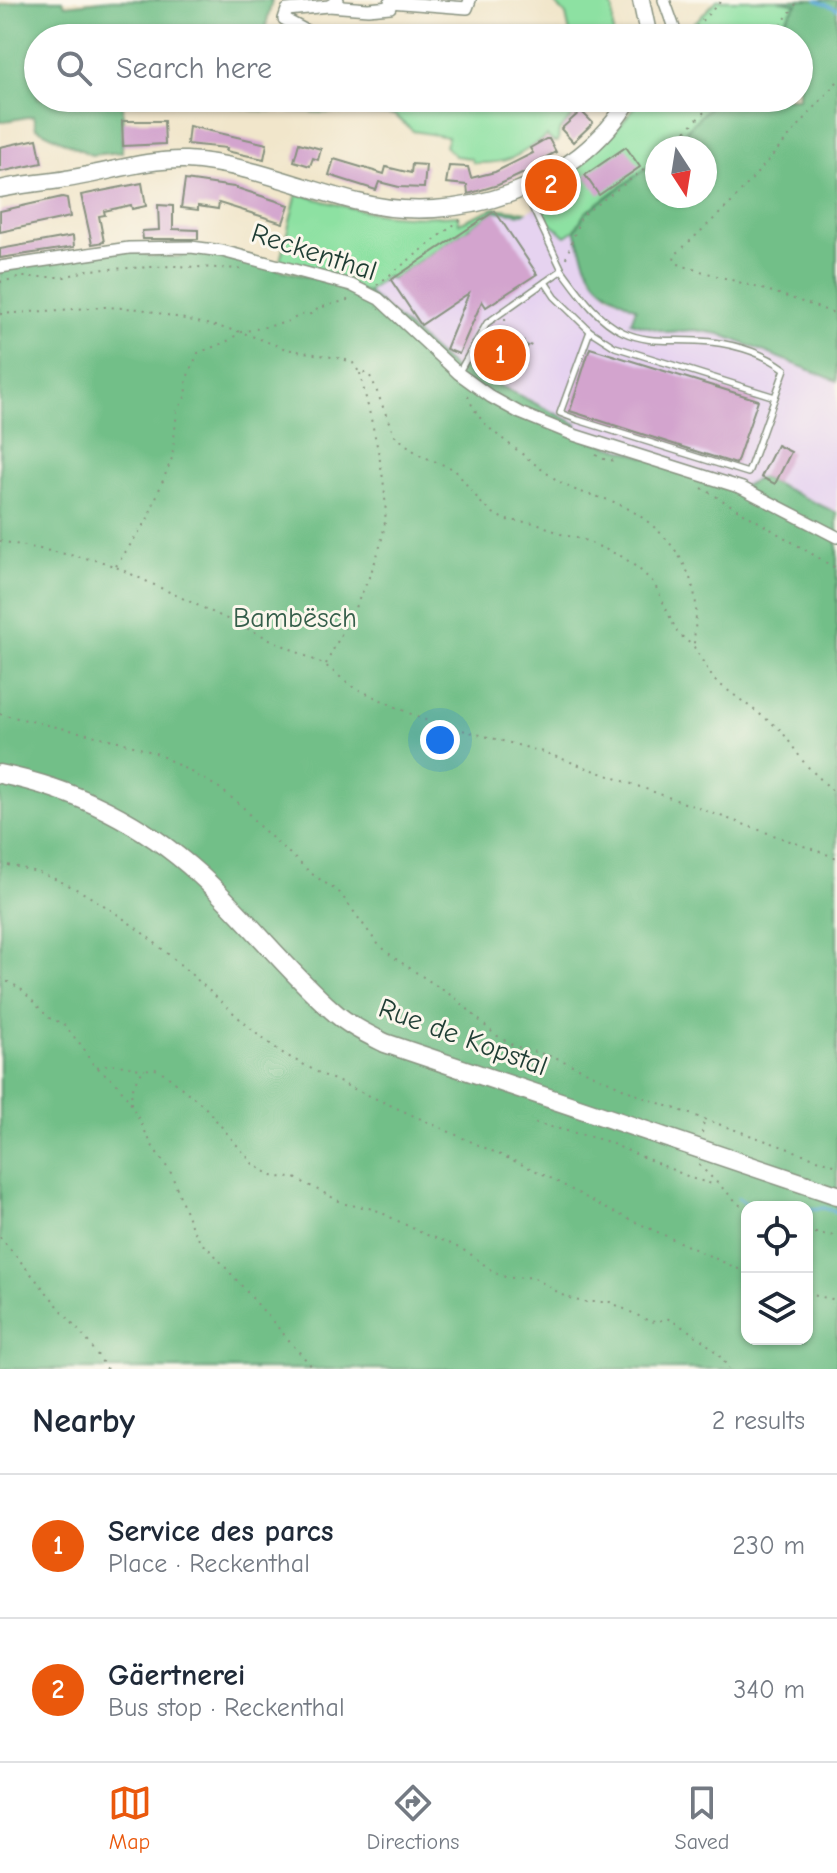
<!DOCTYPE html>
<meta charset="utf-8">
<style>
:root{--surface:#fff;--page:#f6f6f7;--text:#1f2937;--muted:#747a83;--line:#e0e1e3;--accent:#ea580c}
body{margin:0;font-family:"Comic Neue",sans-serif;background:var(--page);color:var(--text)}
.controls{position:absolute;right:24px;bottom:24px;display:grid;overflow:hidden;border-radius:16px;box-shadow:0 2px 6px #0004}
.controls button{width:72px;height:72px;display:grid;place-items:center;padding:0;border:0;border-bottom:2px solid var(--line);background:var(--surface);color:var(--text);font:40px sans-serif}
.compass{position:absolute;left:645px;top:136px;width:72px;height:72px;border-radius:50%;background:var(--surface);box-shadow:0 2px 6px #0004;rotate:168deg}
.you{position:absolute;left:440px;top:740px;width:28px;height:28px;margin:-20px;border:6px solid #fff;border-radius:50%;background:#1a73e8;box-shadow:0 0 0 12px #1a73e833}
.badge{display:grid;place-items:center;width:52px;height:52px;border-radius:50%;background:var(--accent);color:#fff;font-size:26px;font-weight:700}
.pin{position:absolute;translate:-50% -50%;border:4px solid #fff;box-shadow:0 2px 8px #0006}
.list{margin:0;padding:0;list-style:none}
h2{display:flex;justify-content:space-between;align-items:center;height:104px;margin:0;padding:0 32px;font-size:34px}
h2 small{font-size:26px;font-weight:400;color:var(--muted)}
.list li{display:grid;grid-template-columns:52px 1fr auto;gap:24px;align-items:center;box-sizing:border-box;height:144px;padding:0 32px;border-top:2px solid var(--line)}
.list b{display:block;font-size:30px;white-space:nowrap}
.list p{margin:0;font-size:26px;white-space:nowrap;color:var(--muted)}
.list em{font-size:26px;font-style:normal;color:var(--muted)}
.icon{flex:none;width:44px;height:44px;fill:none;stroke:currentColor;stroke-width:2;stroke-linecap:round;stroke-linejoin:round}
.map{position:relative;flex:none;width:837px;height:1369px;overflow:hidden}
.search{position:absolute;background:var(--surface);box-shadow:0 2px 6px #0004;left:24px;right:24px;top:24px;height:88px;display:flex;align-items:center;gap:20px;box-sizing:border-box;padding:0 28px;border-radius:44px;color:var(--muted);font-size:30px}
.sheet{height:392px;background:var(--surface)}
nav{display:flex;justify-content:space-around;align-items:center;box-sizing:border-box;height:112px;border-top:2px solid var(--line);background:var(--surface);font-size:22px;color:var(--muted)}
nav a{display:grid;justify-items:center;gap:4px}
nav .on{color:var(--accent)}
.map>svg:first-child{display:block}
.built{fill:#e6d3f0}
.green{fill:#8de1a2;stroke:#568f6b;stroke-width:2}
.forest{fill:#72bf88;stroke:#487e5e;stroke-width:2;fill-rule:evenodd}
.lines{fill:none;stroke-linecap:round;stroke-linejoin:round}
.stream{stroke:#5eabd7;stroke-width:3}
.building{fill:#d3a4ce}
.lane-casing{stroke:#889280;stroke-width:8}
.street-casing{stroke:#889280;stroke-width:14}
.secondary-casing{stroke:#889280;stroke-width:19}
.primary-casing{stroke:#889280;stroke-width:21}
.path{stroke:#889280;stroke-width:2;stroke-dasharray:2 6;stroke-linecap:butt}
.lane{stroke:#fff;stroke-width:5}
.street{stroke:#fff;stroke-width:11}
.secondary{stroke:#fff;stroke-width:16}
.primary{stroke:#fff;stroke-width:18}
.labels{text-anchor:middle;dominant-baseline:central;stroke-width:6;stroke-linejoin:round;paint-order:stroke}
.street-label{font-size:28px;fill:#1f3d34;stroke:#fbf7ec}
.park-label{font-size:28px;fill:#355e4a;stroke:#fbf7ec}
</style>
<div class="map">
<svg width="837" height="1369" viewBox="0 0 837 1369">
<rect width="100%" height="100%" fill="#fbf7ec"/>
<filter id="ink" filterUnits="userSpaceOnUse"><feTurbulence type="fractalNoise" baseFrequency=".0125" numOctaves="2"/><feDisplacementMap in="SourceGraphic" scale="16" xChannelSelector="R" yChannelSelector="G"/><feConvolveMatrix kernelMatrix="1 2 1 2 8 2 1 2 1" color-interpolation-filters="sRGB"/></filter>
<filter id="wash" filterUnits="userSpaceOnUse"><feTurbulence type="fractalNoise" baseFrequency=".006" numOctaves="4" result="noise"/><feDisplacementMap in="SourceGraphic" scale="32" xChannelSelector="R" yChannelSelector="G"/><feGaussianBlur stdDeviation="1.8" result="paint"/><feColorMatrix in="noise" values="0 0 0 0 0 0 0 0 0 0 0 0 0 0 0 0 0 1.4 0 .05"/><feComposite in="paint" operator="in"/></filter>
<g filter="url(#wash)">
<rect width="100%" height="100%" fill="#f1e6cb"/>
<polygon class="built" points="540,205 544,218 565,236 575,230 591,276 608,294 636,308 631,322 667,332 695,330 720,334 837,381 837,513 761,477 742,488 574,435 576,424 458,373 367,292 388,276 391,280 495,211 523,214"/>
<g class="green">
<polygon points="552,0 616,0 610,4 613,9 613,38 571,38 566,15"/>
<polygon points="717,0 778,0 797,3 771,38 679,38"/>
<path d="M 259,98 L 589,98 L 559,131 L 558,142 L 553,142 L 547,136 C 518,156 511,164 474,163 L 470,158 L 455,156 L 445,146 L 448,137 L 413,131 L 394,115 L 253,110 Z"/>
<polygon points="642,98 718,98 669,148 657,148 657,161 585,213 575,230 566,236 544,218 540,205 555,197 558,201 566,196 555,180 611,136"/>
<path d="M 297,193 C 358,212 394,220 458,215 L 459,223 L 494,208 L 526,212 L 523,214 L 495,211 L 391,280 L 387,276 L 367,292 L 279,265 Z"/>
</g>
<g class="forest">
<polygon points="24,0 63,0 65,5 112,0 272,0 263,38 38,38 38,98 259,98 253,110 177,98 123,104 122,152 91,155 36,128 33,116 0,122 0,5"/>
<path d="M 778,0 L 837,0 L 837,381 L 720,334 L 695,330 L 667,332 L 631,322 L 636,308 C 589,283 591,279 575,230 L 585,213 L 657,160 L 657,196 L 705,196 L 705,148 L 669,148 L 718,98 L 799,98 L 799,38 L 771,38 L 797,4 Z"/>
<path d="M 191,247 L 367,292 L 458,372 L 462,367 L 577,424 L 574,435 L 742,487 L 761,477 L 837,513 L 837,1369 L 0,1369 L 0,267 L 129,248 L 149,256 L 179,257 ZM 747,1207 L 807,1207 L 807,1339 L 747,1339 Z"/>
</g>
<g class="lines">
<g class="stream">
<polyline points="816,0 837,9"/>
<polyline points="738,1198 752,1207"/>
<polyline points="807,1209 824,1208 837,1212"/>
</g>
</g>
<g id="blocks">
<g class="building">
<polygon points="581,111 593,123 573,142 561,129"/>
<polygon points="122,121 164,121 165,144 123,146"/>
<polygon points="189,126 267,144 264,159 226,151 227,148 187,144"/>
<polygon points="37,139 42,163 0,172 0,147"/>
<polygon points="546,139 549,139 556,152 533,164 535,168 498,185 468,194 467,185 446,183 449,166 468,167 471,178 495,172 533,153 530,148"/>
<polygon points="299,143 321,149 318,160 313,158 310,166 294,161"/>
<polygon points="626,147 640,167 599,195 585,175"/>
<polygon points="334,159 384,174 386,167 411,173 412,164 426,165 424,188 399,187 379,182 376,190 329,175"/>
<polygon points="185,180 234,187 289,205 283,223 219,203 218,209 198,206 198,210 181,208"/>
<polygon points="142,183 146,206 132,209 131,205 104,211 105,215 99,216 104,242 92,244 81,195"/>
<polygon points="62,197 67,198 70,217 0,232 0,211"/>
<polygon points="158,205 173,206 173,229 198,230 198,239 143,239 142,231 159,230"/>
<polygon points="495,211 537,274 486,307 482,301 459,354 446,349 469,293 421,325 391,280"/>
<polygon points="73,236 74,247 0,258 0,249"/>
<polygon points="507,335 528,346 508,382 472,363 485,338 501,347"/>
<polygon points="590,348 758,400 736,464 570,411"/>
<polygon points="777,445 791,452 775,484 761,477"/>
</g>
</g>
</g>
<g filter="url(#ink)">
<use href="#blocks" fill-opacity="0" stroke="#889280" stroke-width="2"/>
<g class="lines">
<g class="lane-casing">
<g id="lane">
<path d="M 545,282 L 555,297 L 590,331 L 615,347 L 775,397 L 785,369 C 761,351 728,342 697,341 C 671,339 648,344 623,332 C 597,320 579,293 562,270"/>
<polyline points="590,331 560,413 578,420 748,473 775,397"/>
<polyline points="459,372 487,323 562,270 524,190"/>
</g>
</g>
<g class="street-casing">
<g id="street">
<polyline points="338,0 329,6 287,10 284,19 316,36 387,29"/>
<polyline points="664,0 674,28"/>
<polyline points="390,2 467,8 470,0"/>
<polyline points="329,6 368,9 390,7 391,1"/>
<polyline points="0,267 129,248 191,247 222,251 351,285 379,299 458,373 491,397 520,413 574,435 742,488 837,537"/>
</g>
</g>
<g class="secondary-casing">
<g id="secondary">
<polyline points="641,0 649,38"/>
<path d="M 0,189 C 22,184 44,183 66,179 C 107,173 145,159 186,160 C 245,163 301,188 358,202 C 456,227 578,188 630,98"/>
</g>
</g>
<g class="primary-casing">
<path id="primary" d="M 0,774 C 75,789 143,823 200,875 C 247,918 285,969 333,1011 C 348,1025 367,1034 385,1043 L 837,1195"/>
</g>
<g class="path">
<polyline points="685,38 722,0"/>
<polyline points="771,38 799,0"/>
<polyline points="837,82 731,203 675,255 674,260 680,265 776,293 837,314"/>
<polyline points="669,148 718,98"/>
<polyline points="566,258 579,221 585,213 657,160"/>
<polyline points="0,282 22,277 65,277 88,270 174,266 241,269"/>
<polyline points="377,285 460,220"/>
<polyline points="0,314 105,307 141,309 241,332 286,349 343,359 353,363 359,372 367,373 372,379 394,435 419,455 454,469 482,504 493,513 505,520 537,523 561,534 584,540 623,557 640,570 654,583 677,632 694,647 714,680 781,730 805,764 837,795"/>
<polyline points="505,319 506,332 535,348"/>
<polyline points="499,345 506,333"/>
<path d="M 468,396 C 477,420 492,431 512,446 C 530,460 547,475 567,486 C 581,494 599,496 614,502 C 653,518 688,554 695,597 C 698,614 694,630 694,646"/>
<polyline points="596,455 604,459 616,461"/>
<polyline points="702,488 837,569"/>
<polyline points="0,541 100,561 116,567 325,665 353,687 422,719 543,752 837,858"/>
<polyline points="116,566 147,520 172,458 177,411 187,394 186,380 198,353 226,342 241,332 284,323 301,315 311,314 319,308 351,299"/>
<path d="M 326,664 C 347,621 380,568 385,521 C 389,482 369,413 360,373"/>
<polyline points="0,714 118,741 158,754 218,787 242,806 258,825 312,874 340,893 377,943 393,957 458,1000 494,1034 514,1046 557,1058 642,1097 837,1166"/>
<path d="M 0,864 C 99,876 186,972 258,1035 L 284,1054 L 321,1074 L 543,1174 L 605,1208 L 747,1273"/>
<polyline points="0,978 20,988 49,1018 62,1023 83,1047 91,1062 118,1085 131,1104 153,1147 171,1173 192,1228 201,1243 213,1253 314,1369"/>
<path d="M 97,1067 C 114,1062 128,1067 145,1070"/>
<path d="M 131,1104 C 130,1087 140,1061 161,1071 L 204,1106 L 253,1164 L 274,1177 L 295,1178 L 345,1204 L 374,1209 L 424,1234 L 447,1242 L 469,1253 L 495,1273 L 508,1278 L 533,1277 L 564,1296 L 582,1302 L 610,1302 L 649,1321 L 656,1322 L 667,1318 C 692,1332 714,1345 729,1369"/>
<polyline points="535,1123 603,1140 694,1179 716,1185"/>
<polyline points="702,1133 704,1120"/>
<polyline points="699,1165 747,1212"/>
<polyline points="807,1232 837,1236"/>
<polyline points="0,1237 90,1344 107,1369"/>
<polyline points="807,1294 837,1300"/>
</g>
<use href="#lane" class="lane"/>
<use href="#street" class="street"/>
<use href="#secondary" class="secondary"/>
<use href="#primary" class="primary"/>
</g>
</g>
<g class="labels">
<g class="street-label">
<text transform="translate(314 252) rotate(18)">Reckenthal</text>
<text transform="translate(463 1037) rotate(20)">Rue de Kopstal</text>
</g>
<g class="park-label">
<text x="295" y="618">Bambësch</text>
</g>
</g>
</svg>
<div class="controls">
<button><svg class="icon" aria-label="locate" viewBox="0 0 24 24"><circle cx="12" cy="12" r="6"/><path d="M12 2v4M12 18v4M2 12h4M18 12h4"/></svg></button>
<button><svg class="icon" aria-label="layers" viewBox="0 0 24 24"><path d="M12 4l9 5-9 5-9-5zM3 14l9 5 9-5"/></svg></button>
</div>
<svg class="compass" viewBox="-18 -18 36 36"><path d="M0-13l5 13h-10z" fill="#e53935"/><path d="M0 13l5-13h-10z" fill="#747a83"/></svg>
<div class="you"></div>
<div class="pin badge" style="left:500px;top:355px">1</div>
<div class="pin badge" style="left:551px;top:185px">2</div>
<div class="search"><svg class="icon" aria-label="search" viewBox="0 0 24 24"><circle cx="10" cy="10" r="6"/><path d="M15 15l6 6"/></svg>Search here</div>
</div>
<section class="sheet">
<h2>Nearby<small>2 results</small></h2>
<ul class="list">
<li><span class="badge">1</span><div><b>Service des parcs</b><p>Place · Reckenthal</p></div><em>230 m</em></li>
<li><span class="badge">2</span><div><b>Gäertnerei</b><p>Bus stop · Reckenthal</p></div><em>340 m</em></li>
</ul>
</section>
<nav>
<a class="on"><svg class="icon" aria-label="map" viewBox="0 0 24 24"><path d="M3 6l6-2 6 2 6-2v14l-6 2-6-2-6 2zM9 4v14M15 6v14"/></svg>Map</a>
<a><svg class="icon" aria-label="directions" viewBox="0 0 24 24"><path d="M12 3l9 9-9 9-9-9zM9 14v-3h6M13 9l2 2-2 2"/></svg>Directions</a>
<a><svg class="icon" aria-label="saved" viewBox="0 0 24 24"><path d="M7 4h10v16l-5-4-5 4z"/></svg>Saved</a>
</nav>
